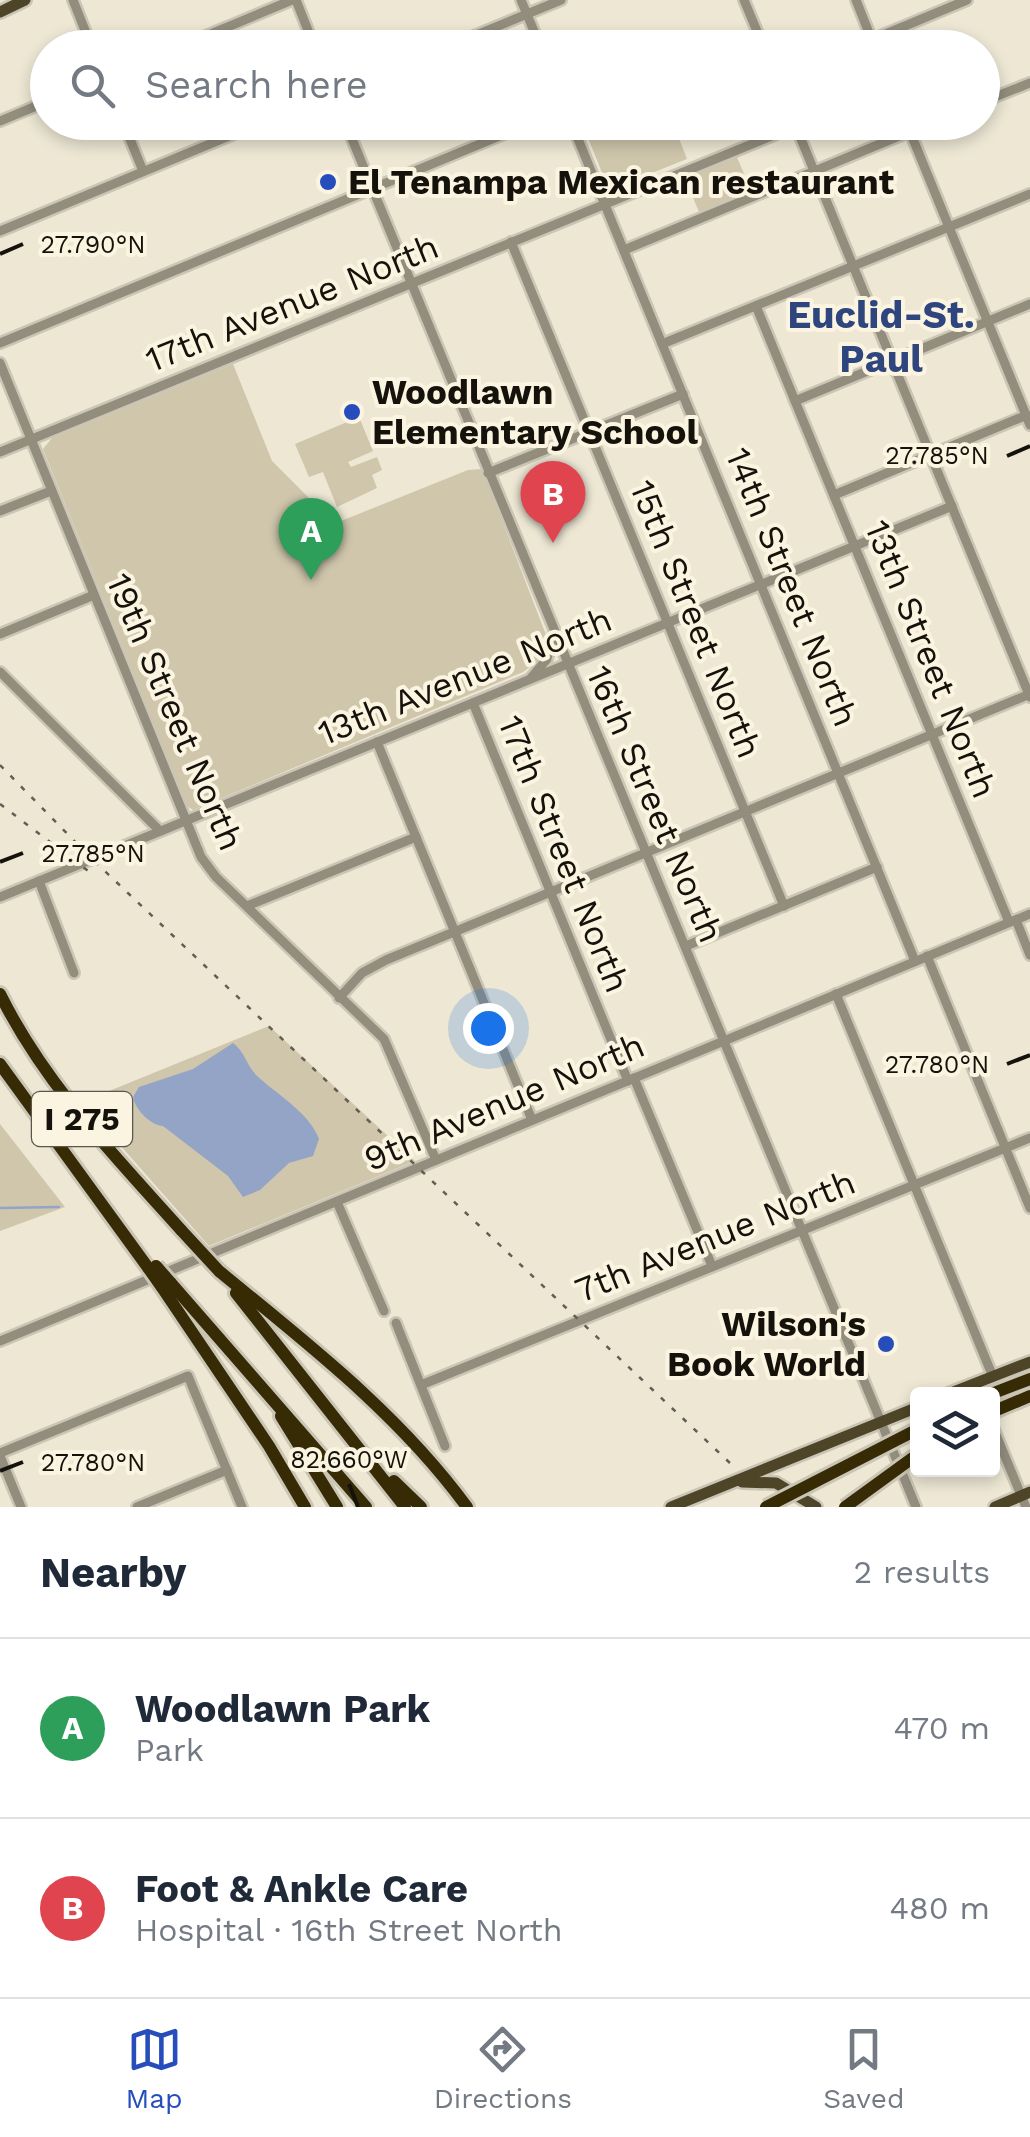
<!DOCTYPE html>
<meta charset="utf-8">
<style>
:root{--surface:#fff;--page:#f6f6f7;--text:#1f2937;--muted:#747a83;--line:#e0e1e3;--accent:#274dbc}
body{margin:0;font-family:"Work Sans",sans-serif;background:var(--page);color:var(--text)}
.controls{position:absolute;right:30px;bottom:30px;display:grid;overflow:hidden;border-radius:10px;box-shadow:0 5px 15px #0003}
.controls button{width:90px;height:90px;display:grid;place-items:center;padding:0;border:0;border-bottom:2px solid var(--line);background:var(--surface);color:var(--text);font:50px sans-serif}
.you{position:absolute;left:488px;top:1028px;width:35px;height:35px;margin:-25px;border:8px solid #fff;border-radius:50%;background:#1a73e8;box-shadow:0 0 0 15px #1a73e833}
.badge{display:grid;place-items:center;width:65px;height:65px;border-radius:50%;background:var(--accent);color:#fff;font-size:32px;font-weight:700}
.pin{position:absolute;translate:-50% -82px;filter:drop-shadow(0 2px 5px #0008)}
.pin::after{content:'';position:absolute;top:52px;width:35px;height:30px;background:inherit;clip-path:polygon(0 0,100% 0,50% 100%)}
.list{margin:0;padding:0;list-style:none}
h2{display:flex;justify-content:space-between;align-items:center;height:130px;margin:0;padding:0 40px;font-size:42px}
h2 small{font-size:32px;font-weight:400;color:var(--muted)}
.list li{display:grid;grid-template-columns:65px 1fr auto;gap:30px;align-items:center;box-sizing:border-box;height:180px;padding:0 40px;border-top:2px solid var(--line)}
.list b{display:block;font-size:38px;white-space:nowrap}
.list p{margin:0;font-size:32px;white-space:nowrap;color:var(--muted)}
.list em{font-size:32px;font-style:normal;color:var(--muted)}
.icon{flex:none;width:55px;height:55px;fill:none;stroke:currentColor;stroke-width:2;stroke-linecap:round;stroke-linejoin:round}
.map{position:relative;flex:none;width:1030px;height:1507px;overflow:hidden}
.search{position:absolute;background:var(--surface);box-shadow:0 5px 15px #0003;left:30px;right:30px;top:30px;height:110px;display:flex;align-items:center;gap:25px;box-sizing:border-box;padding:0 35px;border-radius:55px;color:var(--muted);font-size:38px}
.sheet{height:490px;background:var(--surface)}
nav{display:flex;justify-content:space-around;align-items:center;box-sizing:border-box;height:140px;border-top:2px solid var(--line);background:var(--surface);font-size:28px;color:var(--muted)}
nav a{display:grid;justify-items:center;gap:5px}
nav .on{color:var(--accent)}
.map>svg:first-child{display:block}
.green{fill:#cfc6ac}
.water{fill:#94a4c7}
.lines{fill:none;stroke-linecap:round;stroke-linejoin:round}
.stream{stroke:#94a4c7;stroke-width:2.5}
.minor-casing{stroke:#cac5b4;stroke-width:14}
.major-casing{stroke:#cac5b4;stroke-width:16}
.highway-casing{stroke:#cac5b4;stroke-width:18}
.minor{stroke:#928d7d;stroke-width:9}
.major{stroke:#4e4427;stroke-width:11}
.highway{stroke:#372b06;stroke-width:12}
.rail{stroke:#625e53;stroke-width:2.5;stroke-dasharray:5 10;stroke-linecap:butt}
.highway-bridge-casing{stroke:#cac5b4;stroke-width:18;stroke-linecap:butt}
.highway-bridge{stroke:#372b06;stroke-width:12}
.ticks{fill:none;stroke:#15120c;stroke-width:4}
.poi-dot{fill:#274dbc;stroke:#fbf4e1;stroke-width:4}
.labels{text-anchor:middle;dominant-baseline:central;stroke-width:8;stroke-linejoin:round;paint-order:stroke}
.shield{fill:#fbf4e1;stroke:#5a564c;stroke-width:2.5}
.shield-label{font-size:32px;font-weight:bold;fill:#15120c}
.poi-label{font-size:35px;font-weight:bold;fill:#15120c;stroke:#fbf4e1;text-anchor:start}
.street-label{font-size:35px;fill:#15120c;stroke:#fbf4e1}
.neighbourhood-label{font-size:38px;font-weight:bold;fill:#2e457e;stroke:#fbf4e1}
.ticks-label{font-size:25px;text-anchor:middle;fill:#15120c;stroke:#fbf4e1;stroke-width:8;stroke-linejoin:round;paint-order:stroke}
</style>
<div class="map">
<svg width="1030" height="1507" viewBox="0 0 1030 1507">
<rect width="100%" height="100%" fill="#ede7d4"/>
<g class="green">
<polygon points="582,123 673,123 687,159 609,190"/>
<polygon points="736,155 751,190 699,212 684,176"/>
<polygon points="233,364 272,461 316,505 327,528 338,529 336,523 468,470 482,469 548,640 544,657 523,672 193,810 187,806 43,449 52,438"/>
<polygon points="359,417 373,451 348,462 351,467 377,457 382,470 372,475 377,488 337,507 323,472 309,477 295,444"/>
<polygon points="269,1026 415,1161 209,1246 82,1102"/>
<polygon points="0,1124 65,1207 0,1231"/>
</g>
<path class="water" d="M 233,1043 C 245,1052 246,1064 256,1075 C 276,1094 309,1112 319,1139 L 313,1156 L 289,1163 L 260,1190 L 243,1197 L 228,1176 L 163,1126 C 152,1126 135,1110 133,1097 L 139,1087 L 193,1069 Z"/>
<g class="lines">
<polyline class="stream" points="0,1208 59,1207"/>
<g class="minor-casing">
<g id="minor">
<polyline points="73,0 92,48"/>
<polyline points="296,0 315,48"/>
<polyline points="521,0 541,48"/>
<polyline points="744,0 764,48"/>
<polyline points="856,0 875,48"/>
<polyline points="177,48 292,0"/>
<polyline points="445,48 561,0"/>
<polyline points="852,48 967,0"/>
<polyline points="982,102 1030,83"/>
<polyline points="0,121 48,101"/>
<polyline points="123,122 143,171"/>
<polyline points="345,122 916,1507"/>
<polyline points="571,122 915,961"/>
<polyline points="794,122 1030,697"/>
<polyline points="906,122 1030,425"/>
<polyline points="0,231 263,122"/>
<polyline points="511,242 784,906"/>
<polyline points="624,250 933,122"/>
<polyline points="756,306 1009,922"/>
<polyline points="0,343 533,122"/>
<polyline points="662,344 1030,194"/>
<polyline points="0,363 201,857 216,877 384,1039 436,1160"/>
<polyline points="795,401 1030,304"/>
<polyline points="0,452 796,126"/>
<polyline points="488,473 683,394"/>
<polyline points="834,495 1027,415"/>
<polyline points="0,511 51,491"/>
<polyline points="0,634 94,595"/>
<polyline points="0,672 160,831"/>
<polyline points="531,678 547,659 553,635"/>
<polyline points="473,703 628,1081"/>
<polyline points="377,742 532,1120"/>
<polyline points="39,881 74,973"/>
<polyline points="0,897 952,506"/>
<polyline points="247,906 416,837"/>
<polyline points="1016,920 1030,955"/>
<polyline points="686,946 877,867"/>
<polyline points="927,956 1030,1208"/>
<polyline points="836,994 993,1377"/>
<polyline points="339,998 362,973 386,960 1030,694"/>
<polyline points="634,1078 712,1266"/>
<polyline points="337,1202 384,1311"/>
<polyline points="396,1323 445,1446"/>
<polyline points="0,1341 1030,914"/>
<polyline points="421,1385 1030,1138"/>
<polyline points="992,1425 1026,1507"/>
<polyline points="0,1453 188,1376 242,1507"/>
<polyline points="0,1456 21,1507"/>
<polyline points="137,1507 227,1470"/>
</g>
</g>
<g class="major-casing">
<g id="major">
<polyline points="0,12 25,0"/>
<polyline points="948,1394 1030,1362"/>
<polyline points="742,1482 776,1483 816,1507"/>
<polyline points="671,1507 918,1407"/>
<polyline points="995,1507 1030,1492"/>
</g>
</g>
<g class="highway-casing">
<g id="highway">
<path d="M 0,994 C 45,1085 115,1156 182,1231"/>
<polyline points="0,1064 149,1269"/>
<path d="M 219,1271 C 308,1344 399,1414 467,1507"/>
<polyline points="170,1282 366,1507"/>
<polyline points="161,1286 269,1446 305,1507"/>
<polyline points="236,1293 405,1507"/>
<polyline points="991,1394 1030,1379"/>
<polyline points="992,1412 1030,1396"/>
<polyline points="281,1416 337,1507"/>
<polyline points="394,1481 421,1507"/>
</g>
</g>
<use href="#minor" class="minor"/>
<use href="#major" class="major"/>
<use href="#highway" class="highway"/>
<g class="rail">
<polyline points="0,765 92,859 731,1464"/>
<polyline points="0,804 92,874"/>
</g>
<g class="highway-bridge-casing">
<g id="highway-bridge">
<polyline points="182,1231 219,1271"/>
<polyline points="156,1266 170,1282"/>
<polyline points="149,1269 161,1286"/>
<polyline points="766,1507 918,1429"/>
<polyline points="845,1507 918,1454"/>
</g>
</g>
<use href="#highway-bridge" class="highway-bridge"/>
</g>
<path class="ticks" d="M 0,254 L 23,244M 1007,456 L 1030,446M 0,862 L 23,853M 1007,1064 L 1030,1055M 0,1471 L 23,1462M 349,1484 L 358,1507"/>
<g class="poi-dot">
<circle cx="328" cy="182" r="10"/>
<circle cx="352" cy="412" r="10"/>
<circle cx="886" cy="1344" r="10"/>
</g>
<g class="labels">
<rect class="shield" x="32" y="1092" width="100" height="54" rx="8"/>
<g class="shield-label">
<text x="82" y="1119">I 275</text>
</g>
<g class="poi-label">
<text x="348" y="182">El Tenampa Mexican restaurant</text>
<text x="372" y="392">Woodlawn<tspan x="372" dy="40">Elementary School</tspan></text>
<text x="866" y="1324" text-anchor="end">Wilson's<tspan x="866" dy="40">Book World</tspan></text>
</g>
<g class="street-label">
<text transform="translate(292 303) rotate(-22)">17th Avenue North</text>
<text transform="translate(792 587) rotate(68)">14th Street North</text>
<text transform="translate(696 619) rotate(68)">15th Street North</text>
<text transform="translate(931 659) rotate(68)">13th Street North</text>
<text transform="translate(465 676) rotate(-22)">13th Avenue North</text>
<text transform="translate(175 712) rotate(67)">19th Street North</text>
<text transform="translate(655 804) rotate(67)">16th Street North</text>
<text transform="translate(564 854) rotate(68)">17th Street North</text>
<text transform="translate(504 1102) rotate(-23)">9th Avenue North</text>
<text transform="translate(715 1236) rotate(-22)">7th Avenue North</text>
</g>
<g class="neighbourhood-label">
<text x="881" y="315">Euclid-St.<tspan x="881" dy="44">Paul</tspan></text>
</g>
</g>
<g class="ticks-label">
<text x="93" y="253">27.790°N</text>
<text x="937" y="464">27.785°N</text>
<text x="93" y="862">27.785°N</text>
<text x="937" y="1073">27.780°N</text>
<text x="349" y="1468">82.660°W</text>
<text x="93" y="1471">27.780°N</text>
</g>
</svg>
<div class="controls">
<button><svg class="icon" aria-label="layers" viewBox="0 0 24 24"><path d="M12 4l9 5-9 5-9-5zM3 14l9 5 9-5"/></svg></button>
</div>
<div class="you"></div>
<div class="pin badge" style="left:311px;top:580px;background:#2e9e5b">A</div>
<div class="pin badge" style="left:553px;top:543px;background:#e0444e">B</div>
<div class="search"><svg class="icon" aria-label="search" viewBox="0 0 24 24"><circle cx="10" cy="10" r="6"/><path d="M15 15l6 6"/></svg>Search here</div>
</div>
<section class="sheet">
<h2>Nearby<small>2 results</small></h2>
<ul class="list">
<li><span class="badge" style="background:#2e9e5b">A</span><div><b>Woodlawn Park</b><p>Park</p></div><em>470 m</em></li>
<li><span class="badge" style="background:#e0444e">B</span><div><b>Foot &amp; Ankle Care</b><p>Hospital · 16th Street North</p></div><em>480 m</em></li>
</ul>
</section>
<nav>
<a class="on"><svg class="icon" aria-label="map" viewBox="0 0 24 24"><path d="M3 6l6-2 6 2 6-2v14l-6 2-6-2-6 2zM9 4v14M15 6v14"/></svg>Map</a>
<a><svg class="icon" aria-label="directions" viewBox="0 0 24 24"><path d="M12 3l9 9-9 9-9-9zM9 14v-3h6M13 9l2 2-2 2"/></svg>Directions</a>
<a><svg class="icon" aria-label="saved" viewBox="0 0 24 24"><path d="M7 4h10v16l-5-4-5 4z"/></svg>Saved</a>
</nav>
